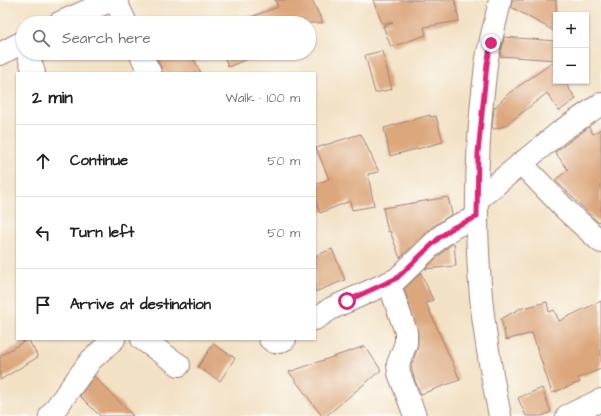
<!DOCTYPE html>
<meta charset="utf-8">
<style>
:root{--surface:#fff;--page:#f2f2f2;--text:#222;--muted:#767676;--line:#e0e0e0}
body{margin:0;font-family:"Architects Daughter",sans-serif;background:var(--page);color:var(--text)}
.controls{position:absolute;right:12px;top:12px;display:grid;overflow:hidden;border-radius:0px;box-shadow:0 1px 3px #0004}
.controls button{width:36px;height:36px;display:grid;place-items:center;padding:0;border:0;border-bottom:1px solid var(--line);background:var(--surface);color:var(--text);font:20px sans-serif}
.stop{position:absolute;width:12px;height:12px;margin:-9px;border:3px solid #db2777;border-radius:50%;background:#fff}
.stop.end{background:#db2777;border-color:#fff;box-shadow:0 1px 4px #0008}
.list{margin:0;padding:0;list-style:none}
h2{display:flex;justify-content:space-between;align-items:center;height:52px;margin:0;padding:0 16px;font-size:17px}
h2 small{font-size:13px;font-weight:400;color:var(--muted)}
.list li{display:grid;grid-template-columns:26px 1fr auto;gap:12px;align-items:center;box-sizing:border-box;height:72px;padding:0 16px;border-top:1px solid var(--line)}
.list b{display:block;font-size:15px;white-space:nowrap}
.list em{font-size:13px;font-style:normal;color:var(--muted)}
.icon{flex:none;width:22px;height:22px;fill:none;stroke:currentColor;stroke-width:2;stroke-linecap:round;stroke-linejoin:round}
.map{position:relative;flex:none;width:601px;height:416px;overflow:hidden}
.search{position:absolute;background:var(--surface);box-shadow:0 1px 3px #0004;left:16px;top:16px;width:300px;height:44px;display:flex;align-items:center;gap:10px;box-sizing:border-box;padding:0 14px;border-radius:22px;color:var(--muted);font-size:15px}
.panel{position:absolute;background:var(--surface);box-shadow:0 1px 3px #0004;left:16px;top:72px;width:300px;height:268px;border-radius:0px}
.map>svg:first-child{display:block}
.building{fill:#dca77d}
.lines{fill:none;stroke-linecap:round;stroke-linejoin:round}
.minor-casing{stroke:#9e8078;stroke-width:24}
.minor{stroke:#fff;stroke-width:22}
.route{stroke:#db2777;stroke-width:5}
</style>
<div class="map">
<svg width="601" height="416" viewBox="0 0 601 416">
<rect width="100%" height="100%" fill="#fdfcf7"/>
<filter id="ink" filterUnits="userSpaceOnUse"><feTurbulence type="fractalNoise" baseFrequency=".025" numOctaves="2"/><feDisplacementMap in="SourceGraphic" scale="8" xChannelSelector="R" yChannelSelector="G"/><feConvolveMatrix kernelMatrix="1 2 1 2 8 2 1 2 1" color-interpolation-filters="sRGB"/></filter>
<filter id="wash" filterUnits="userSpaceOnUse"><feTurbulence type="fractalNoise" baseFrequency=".012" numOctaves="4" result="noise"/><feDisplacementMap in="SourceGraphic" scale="16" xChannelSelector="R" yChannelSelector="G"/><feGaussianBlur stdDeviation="0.9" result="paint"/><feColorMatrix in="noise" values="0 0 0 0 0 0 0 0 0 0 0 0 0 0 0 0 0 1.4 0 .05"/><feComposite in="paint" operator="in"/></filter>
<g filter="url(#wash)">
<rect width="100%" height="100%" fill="#f2e1c4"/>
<g id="blocks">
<g class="building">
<polygon points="275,0 312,0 323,23 240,23 240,21 278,7"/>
<polygon points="373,0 455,0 459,21 424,27 426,35 391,47 383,26 393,23 382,23"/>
<polygon points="512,0 556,0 556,32 511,7"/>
<polygon points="504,37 556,41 556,60 500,56"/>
<polygon points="382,51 392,89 375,93 365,55"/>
<polygon points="154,53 191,53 201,73 162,73 161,67"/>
<polygon points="223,53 260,53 260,54 228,67"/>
<polygon points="552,63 556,68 556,81 564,81 576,99 559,111 547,93 505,126 494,129 492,127 494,108 509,93"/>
<polygon points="430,115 430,117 436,116 443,142 390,156 384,128"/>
<polygon points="589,127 593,134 601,129 601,219 598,222 555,180 568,170 555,152"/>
<polygon points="360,134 361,134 379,172 368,174 374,206 352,210 350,201 320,213 315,200 315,185 329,179 316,148"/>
<polygon points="448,197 452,214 431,228 400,258 390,231 388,232 383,208"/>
<polygon points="454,243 456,266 425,269 448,247"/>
<polygon points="332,249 345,280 315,292 315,256"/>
<polygon points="421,273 433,300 426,303 460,380 421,394 415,381 411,366 418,347 418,332 404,289"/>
<polygon points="601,301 601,369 578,378 580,382 552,393 532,333 506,340 501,319 519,309 547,302 549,312 554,310 559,321"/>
<polygon points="28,339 38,357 0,380 0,356"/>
<polygon points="213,344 235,358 220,381 198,367"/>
<polygon points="365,346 381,370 326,416 322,416 289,372"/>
<polygon points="94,376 133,416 100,416 80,396"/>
<polygon points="542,388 551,412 542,416 526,416 518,398"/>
</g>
</g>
</g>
<g filter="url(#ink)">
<use href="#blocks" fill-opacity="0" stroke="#9e8078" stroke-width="1"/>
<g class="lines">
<g class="minor-casing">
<g id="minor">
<polyline points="115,0 126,23"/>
<polyline points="59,23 112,0"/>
<polyline points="28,53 34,73"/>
<polyline points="140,53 150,73"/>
<polyline points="0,54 23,42"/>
<polyline points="521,163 565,209 601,242"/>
<polyline points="478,199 561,131 601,104"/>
<polyline points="389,283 406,332 406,343 398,364 399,373 415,416"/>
<polyline points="315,319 332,308 397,279 440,237 454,227 477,217"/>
<polyline points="142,339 179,365"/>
<polyline points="270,339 274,342 279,342 285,339"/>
<polyline points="50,416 91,360 114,339"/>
<path d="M 500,416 C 491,372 483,328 480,284 C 474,211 477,137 486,65 C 489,43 496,22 500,0"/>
<polyline points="567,416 601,400"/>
</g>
</g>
<use href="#minor" class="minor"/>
</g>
</g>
<g class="lines" filter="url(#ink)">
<polyline class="route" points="347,301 397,278 440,237 454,227 477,217 478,153 487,64 491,43"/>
</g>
</svg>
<div class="controls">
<button>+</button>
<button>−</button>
</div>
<div class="stop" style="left:347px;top:301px"></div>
<div class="stop end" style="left:491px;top:43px"></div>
<div class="search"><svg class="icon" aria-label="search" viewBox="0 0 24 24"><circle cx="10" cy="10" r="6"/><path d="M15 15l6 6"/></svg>Search here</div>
<section class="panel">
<h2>2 min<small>Walk · 100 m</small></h2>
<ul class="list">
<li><svg class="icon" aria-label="ahead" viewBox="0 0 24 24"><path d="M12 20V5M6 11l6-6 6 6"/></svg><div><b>Continue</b></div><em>50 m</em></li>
<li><svg class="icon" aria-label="left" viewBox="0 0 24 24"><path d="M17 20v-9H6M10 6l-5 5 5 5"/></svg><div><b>Turn left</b></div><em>50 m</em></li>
<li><svg class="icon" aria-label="arrive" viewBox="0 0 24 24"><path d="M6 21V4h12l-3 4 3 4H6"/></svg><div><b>Arrive at destination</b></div></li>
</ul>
</section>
</div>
